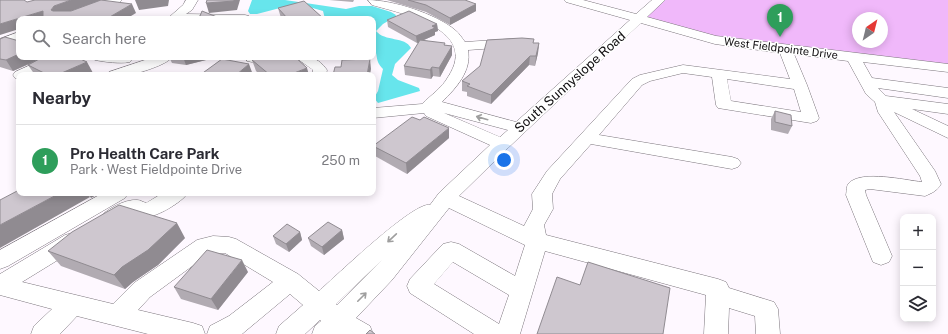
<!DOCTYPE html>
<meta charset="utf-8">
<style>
:root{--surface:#fff;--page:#f2f2f3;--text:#2b2b33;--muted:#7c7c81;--line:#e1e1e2;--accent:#146468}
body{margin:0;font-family:"Public Sans",sans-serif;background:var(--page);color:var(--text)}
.controls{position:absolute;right:12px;bottom:12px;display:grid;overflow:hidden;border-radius:8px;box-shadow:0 2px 10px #0003}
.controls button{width:36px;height:36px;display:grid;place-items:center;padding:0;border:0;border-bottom:1px solid var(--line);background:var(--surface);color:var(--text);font:20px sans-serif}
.compass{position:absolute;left:852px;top:12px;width:36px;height:36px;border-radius:50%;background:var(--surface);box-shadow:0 2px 10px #0003;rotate:35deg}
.you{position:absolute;left:504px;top:160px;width:14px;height:14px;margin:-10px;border:3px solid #fff;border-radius:50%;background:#1a73e8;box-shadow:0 0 0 6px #1a73e833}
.badge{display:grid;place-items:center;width:26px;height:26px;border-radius:50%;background:var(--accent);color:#fff;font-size:13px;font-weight:700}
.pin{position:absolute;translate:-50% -33px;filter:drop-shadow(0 1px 2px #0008)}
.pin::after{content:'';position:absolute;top:21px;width:14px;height:12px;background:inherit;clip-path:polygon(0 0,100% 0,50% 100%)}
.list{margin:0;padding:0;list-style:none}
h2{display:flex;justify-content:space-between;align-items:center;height:52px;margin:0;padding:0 16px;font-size:17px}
h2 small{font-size:13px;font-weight:400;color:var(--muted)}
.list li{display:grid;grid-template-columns:26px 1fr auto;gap:12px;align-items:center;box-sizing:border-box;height:72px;padding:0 16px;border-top:1px solid var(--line)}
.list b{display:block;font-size:15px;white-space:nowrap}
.list p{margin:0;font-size:13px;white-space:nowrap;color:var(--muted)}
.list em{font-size:13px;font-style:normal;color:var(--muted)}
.icon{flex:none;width:22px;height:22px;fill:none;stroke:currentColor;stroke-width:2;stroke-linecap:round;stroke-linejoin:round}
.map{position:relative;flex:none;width:948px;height:334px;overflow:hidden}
.search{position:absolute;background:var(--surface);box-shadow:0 2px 10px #0003;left:16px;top:16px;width:360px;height:44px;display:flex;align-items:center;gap:10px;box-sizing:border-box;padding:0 14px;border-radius:8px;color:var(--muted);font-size:15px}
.panel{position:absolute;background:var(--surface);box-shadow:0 2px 10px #0003;left:16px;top:72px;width:360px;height:124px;border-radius:8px}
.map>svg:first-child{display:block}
.green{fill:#f0b8fa;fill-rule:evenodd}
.water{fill:#67e5ec}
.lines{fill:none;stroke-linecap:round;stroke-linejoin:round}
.minor-casing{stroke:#7b757c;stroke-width:1}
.minor{fill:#fff;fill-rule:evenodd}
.wall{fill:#b1abb2}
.shaded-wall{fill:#908b91}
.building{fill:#cec7cf;stroke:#908b91}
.oneway{stroke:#9f9f9f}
.labels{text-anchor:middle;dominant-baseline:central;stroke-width:3;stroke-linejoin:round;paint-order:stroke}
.far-street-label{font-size:11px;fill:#100e10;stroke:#fff}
.street-label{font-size:13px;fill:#100e10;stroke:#fff}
</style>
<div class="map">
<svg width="948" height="334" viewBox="0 0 948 334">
<rect width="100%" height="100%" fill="#fef8ff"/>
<path class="green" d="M 659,0 L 948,0 L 948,68 L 743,44 L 639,19 ZM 858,18 L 882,18 L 882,42 L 858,42 Z"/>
<path class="water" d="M 252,0 L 285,0 L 346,9 L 359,6 L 372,6 L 391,12 L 396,15 L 395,17 L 383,24 L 376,31 C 385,42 405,36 411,48 L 395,64 L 392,75 L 398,80 L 419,88 L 420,91 L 378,103 L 374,98 L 378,91 L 383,69 C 374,60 379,55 373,46 L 373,19 L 325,19 L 323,11 L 309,7 L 280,8 L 257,14 L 250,14 L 248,11 Z"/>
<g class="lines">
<g class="minor-casing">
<g id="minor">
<polygon points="105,0 122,0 120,2 75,19 58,19 60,16"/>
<polygon points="186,0 198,0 192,10 186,14 245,15 249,16 251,19 167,19 183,5"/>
<path d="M 368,0 C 393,0 436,14 455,30 C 459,33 462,38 465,42 L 510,39 L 515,40 L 517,43 L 515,46 L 510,47 L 468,50 C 472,71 456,88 442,102 L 516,122 L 630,20 L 566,2 L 564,0 L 583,0 L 636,14 L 652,0 L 665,0 L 647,17 L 716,36 L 948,64 L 948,72 L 863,62 L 872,78 L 948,88 L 948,98 L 878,88 L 886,96 L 948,104 L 948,114 L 912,109 L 948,126 L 948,138 L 894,112 L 935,171 L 941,184 C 937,191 932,193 925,196 L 870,189 L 865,190 L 866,195 L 892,256 L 889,262 L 881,265 L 873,262 L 846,195 C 847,191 846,186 849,183 C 862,170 904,180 922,182 L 920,176 L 878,112 L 875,102 L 866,94 L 848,61 L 794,54 L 807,85 L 819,118 L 817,121 L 811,123 L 718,108 L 716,105 L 712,77 L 683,73 L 650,81 L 642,85 L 599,135 L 732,157 L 738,159 L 741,163 L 738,167 L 732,169 L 591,144 L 560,179 L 552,194 L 553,209 L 544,225 L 546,235 L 718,279 L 726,282 L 729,288 L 774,302 L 778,309 L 780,334 L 756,334 L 755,316 L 729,308 L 728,334 L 704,334 L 706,295 L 545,251 L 520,334 L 474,334 L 410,293 L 407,286 L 410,279 L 443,244 L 451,242 L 459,244 L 515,276 L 525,245 L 449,208 L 392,280 L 356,318 L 370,326 L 373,334 L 312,334 L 315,326 L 321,321 L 320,320 L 305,334 L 276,334 L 279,326 L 303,305 L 290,294 L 242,334 L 207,334 L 210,326 L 229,316 L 273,282 L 225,253 L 210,253 L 150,297 L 138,310 L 193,323 L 202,326 L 205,334 L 148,334 L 77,316 L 60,334 L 31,334 L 34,326 L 52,309 L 0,295 L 0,274 L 65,235 L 72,233 L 79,235 L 82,241 L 79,247 L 22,282 L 113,304 L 134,283 L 197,240 L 213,236 L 229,237 L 236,239 L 298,274 L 319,291 C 335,277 414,201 430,205 L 439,193 L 490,145 L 426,116 L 424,113 L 373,118 L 373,108 L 422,104 C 431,95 442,88 448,77 C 480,29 403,14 372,5 ZM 641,23 L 715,44 L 780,53 L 790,79 L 683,65 L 640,75 L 632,79 L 547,171 L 532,194 L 533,209 L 524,226 L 459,196 L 508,148 ZM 727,79 L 794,89 L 801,112 L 731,101 ZM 444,113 L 508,130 L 500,137 ZM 382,260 L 337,305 L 336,304 ZM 453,262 L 509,295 L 499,324 L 434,284 Z"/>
<polygon points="19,32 19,40 0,47 0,39"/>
<polygon points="48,57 66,57 64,60 32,75 19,75 19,79 15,78 13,75 15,72"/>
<path d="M 93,57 L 131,57 L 132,59 L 130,62 C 120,64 105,62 95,60 Z"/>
<path d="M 154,57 L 172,57 C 167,65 139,73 129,75 C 122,76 114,75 107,75 L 109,72 Z"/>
<polygon points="246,57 264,57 262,60 252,62 247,61"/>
<path d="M 295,57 C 310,57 318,57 327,70 L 326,75 L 312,75 L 313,70 Z"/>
<polygon points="103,193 128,193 125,198 8,266 0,269 0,250"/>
<path d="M 163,193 L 188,193 C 182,202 157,217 146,217 C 141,217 138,214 133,215 C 123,221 113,229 101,225 L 98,220 C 104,210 125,199 137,200 C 140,200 143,202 146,203 Z"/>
</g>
</g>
<use href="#minor" class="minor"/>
</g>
<g class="wall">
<polygon points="329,0 354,0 353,2"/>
<polygon points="387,0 465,0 476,11 450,25 426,12"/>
<polygon points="278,8 324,19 282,19 281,18"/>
<polygon points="387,20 437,24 438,31 435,32 435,35 424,40 445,45 452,46 452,55 440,77 433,76 431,79 405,75 404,66 419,42 417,43 388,27"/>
<polygon points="0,39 19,57 93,73 88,75 35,75 28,65 34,62 13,71 0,67"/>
<polygon points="534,43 539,43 538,53 535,66 529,65 491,104 467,96 467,92 462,91 462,81"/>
<polygon points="169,57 218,57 186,65 172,63"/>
<polygon points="252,60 309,75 260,75 256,71"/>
<polygon points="775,111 792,126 788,134 771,130 771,119"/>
<polygon points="449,138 407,174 375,156 373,146"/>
<polygon points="342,230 344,239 324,255 311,246 308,238"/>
<polygon points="300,232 302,240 289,252 276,244 273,236"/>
<polygon points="185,238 158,265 133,282 125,289 61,266 48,251"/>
<polygon points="248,272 218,310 181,299 174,287"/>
</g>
<g class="shaded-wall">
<polygon points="71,0 102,0 60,15 57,19 51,10 54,6"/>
<polygon points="135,0 169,0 168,6 139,10"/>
<polygon points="234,0 240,0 237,10 209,13 206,3"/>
<polygon points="132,4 136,13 126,19 108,19 108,18"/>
<polygon points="476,4 476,11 450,25 450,18"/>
<polygon points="43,11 48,19 19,19 19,29 0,35 0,24"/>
<polygon points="437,24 438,31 435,32 435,35 417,43 416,36 432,26"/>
<polygon points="539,43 538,53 535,66 536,56"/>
<polygon points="452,46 452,55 440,77 439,68"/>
<polygon points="19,54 19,57 44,57 13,71 6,60"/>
<polygon points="530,56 529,65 491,104 491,95"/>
<polygon points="183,57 218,57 186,65"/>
<polygon points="370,59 371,69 370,75 367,75"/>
<polygon points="87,62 93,73 88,75 57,75"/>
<polygon points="249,64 253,75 236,75"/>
<polygon points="432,67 433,76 431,79 430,70"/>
<polygon points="307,68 309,75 289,75"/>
<polygon points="449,128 449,138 407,174 406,163"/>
<polygon points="60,193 87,193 90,197 0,248 0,225"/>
<polygon points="88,193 100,193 91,198"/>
<polygon points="177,223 185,238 158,265 133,282 125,289 114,275 122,267"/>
<polygon points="342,230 344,239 324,255 322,247"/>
<polygon points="300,232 302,240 289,252 286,244"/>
<polygon points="242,260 248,272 218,310 211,299"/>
</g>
<g class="building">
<polygon points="0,0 24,0 27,2 35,0 71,0 54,6 51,10 53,11 71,11 101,0 132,4 108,18 121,19 43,19 43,11 0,24"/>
<polygon points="207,0 234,0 234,1 206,3"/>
<polygon points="408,0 465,0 476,4 450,18 426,5"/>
<polygon points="304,1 324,19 288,19 278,8"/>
<polygon points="202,11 222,19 192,19 200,16"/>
<polygon points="409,11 437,24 432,26 435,28 416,36 387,20"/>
<polygon points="253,17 254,19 242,19"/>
<polygon points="5,37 19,41 19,54 6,60 0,59 0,39"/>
<polygon points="522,38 534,39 533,43 539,43 536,56 530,56 491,95 467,86 470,84 462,81 480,66 487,40"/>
<polygon points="420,40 445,43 444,45 452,46 439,68 432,67 430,70 404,66"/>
<polygon points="43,57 76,57 87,62 57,75 48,75 28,65"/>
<polygon points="261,57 295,57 307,68 289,75 270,75 252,60"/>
<polygon points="222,59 249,64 236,75 200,75"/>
<polygon points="370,59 367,75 333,75 335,67 341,67 342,60"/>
<polygon points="775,111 791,115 792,126 775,122"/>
<polygon points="412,117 420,120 424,117 449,128 406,163 373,146"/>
<polygon points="19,190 19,193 60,193 0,225 0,200"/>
<polygon points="119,205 177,223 148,250 122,267 114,275 48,251 72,232"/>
<polygon points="328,222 342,230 322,247 308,238"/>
<polygon points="287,224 300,232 286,244 273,236"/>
<polygon points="207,250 242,260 211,299 174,287"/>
<polygon points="588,262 670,288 663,334 537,334 557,277 580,285"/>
<polygon points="370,330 375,334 366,334"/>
</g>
<defs><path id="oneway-shaft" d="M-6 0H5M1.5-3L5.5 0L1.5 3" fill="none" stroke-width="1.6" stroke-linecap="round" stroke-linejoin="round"/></defs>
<g class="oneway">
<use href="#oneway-shaft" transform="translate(482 118) rotate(-164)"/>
<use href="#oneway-shaft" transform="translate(392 238) rotate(137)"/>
<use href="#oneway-shaft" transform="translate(362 297) rotate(-45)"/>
</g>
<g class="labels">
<g class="far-street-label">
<text transform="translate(781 48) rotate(7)">West Fieldpointe Drive</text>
</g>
<g class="street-label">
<text transform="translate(570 82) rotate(-42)">South Sunnyslope Road</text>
</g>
</g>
</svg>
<div class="controls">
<button>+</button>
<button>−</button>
<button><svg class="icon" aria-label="layers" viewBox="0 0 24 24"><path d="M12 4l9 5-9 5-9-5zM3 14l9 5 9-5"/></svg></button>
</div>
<svg class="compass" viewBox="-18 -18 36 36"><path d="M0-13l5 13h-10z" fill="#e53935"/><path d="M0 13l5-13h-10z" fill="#7c7c81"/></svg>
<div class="you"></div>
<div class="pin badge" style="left:780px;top:37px;background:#2e9e5b">1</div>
<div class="search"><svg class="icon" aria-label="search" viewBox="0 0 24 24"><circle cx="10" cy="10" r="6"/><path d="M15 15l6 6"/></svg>Search here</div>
<section class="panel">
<h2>Nearby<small></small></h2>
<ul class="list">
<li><span class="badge" style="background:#2e9e5b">1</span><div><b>Pro Health Care Park</b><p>Park · West Fieldpointe Drive</p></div><em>250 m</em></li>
</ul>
</section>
</div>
